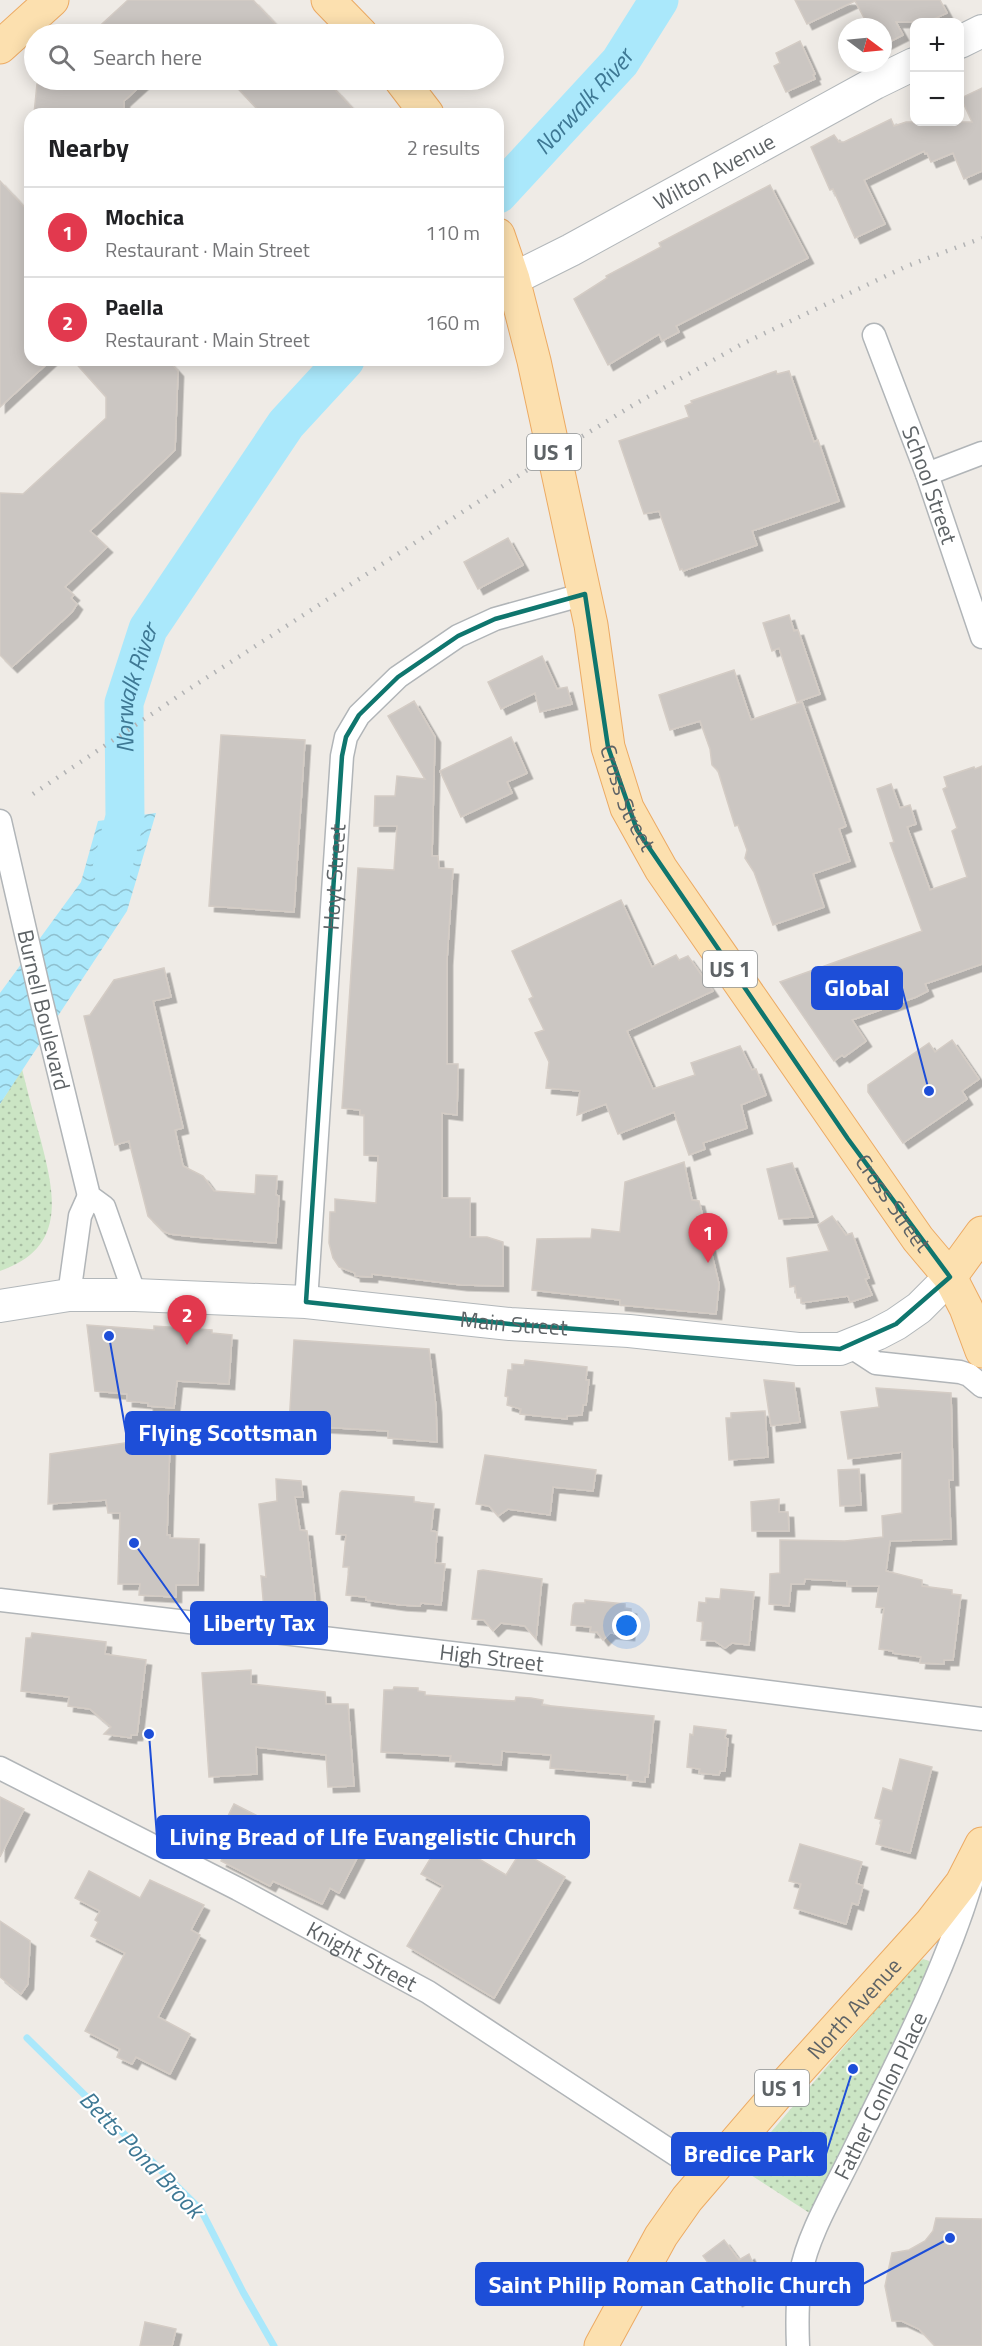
<!DOCTYPE html>
<meta charset="utf-8">
<style>
:root{--surface:#fff;--page:#f2f2f2;--text:#202124;--muted:#757577;--line:#e0e0e0;--accent:#e2394e}
body{margin:0;font-family:"Titillium Web",sans-serif;background:var(--page);color:var(--text)}
.controls{position:absolute;right:18px;top:18px;display:grid;overflow:hidden;border-radius:12px;box-shadow:0 3px 15px #0003}
.controls button{width:54px;height:54px;display:grid;place-items:center;padding:0;border:0;border-bottom:2px solid var(--line);background:var(--surface);color:var(--text);font:30px sans-serif}
.compass{position:absolute;left:838px;top:18px;width:54px;height:54px;border-radius:50%;background:var(--surface);box-shadow:0 3px 15px #0003;rotate:106deg}
.you{position:absolute;left:627px;top:1626px;width:21px;height:21px;margin:-15px;border:4px solid #fff;border-radius:50%;background:#1a73e8;box-shadow:0 0 0 9px #1a73e833}
.badge{display:grid;place-items:center;width:39px;height:39px;border-radius:50%;background:var(--accent);color:#fff;font-size:20px;font-weight:700}
.pin{position:absolute;translate:-50% -50px;filter:drop-shadow(0 2px 3px #0008)}
.pin::after{content:'';position:absolute;top:32px;width:21px;height:18px;background:inherit;clip-path:polygon(0 0,100% 0,50% 100%)}
.list{margin:0;padding:0;list-style:none}
h2{display:flex;justify-content:space-between;align-items:center;height:78px;margin:0;padding:0 24px;font-size:26px}
h2 small{font-size:20px;font-weight:400;color:var(--muted)}
.list li{display:grid;grid-template-columns:39px 1fr auto;gap:18px;align-items:center;box-sizing:border-box;height:90px;padding:0 24px;border-top:2px solid var(--line)}
.list b{display:block;font-size:22px;white-space:nowrap}
.list p{margin:0;font-size:20px;white-space:nowrap;color:var(--muted)}
.list em{font-size:20px;font-style:normal;color:var(--muted)}
.icon{flex:none;width:33px;height:33px;fill:none;stroke:currentColor;stroke-width:2;stroke-linecap:round;stroke-linejoin:round}
.map{position:relative;flex:none;width:982px;height:2346px;overflow:hidden}
.search{position:absolute;background:var(--surface);box-shadow:0 3px 15px #0003;left:24px;top:24px;width:480px;height:66px;display:flex;align-items:center;gap:15px;box-sizing:border-box;padding:0 21px;border-radius:33px;color:var(--muted);font-size:22px}
.panel{position:absolute;background:var(--surface);box-shadow:0 3px 15px #0003;left:24px;top:108px;width:480px;height:258px;border-radius:18px}
.map>svg:first-child{display:block}
.park{fill:url(#park-dots)}
.water{fill:url(#water-waves)}
.lines{fill:none;stroke-linecap:round;stroke-linejoin:round}
.stream{stroke:#aae8fb;stroke-width:7}
.river{stroke:#aae8fb;stroke-width:39}
.building{fill:#cbc6c2;stroke:#d4ccc5;stroke-width:1.5;filter:url(#shadow)}
.minor-casing{stroke:#b1b5b8;stroke-width:25}
.secondary-casing{stroke:#b2b7ba;stroke-width:34}
.primary-casing{stroke:#ecaa63;stroke-width:35}
.minor{stroke:#fff;stroke-width:22}
.secondary{stroke:#fff;stroke-width:32}
.primary{stroke:#fce0af;stroke-width:33}
.rail{stroke:#b2b3b4;stroke-width:4.5;stroke-dasharray:1.5 8;stroke-linecap:butt}
.marked{fill:none;stroke:#0f766e;stroke-width:4.5;stroke-linejoin:round}
.labels{text-anchor:middle;dominant-baseline:central;stroke-width:4.5;stroke-linejoin:round;paint-order:stroke}
.shield{fill:#fff;stroke:#8e9294;stroke-width:1.5}
.shield-label{font-size:21px;font-weight:bold;fill:#5e6366}
.street-label{font-size:22px;fill:#5e6366;stroke:#fff}
.water-label{font-size:24px;font-style:italic;fill:#3e7894;stroke:#fff}
.leader{fill:none;stroke:#1d4ed8;stroke-width:2}
.callout-dot{fill:#1d4ed8;stroke:#fff;stroke-width:2}
.callout{fill:#1d4ed8;stroke:#1d4ed8;stroke-width:2}
.callout-label{font-size:24px;text-anchor:middle;font-weight:bold;fill:#fff}
</style>
<div class="map">
<svg width="982" height="2346" viewBox="0 0 982 2346">
<defs>
<pattern id="park-dots" width="8" height="8" patternUnits="userSpaceOnUse" patternTransform="scale(1.5)"><rect width="8" height="8" fill="#cbe5c4"/><path d="M2 2h.1M6 6h.1" fill="none" stroke="#a8bda3" stroke-width="1.8" stroke-linecap="round"/></pattern>
<pattern id="water-waves" width="16" height="10" patternUnits="userSpaceOnUse" patternTransform="scale(1.5)"><rect width="16" height="10" fill="#aae8fb"/><path d="M0 5q4-4 8 0t8 0" fill="none" stroke="#8ec0cf"/></pattern>
<filter id="shadow"><feDropShadow dx="5.5" dy="5.5" stdDeviation="0" flood-color="#0004"/></filter>
</defs>
<rect width="100%" height="100%" fill="#efebe6"/>
<g class="park">
<path d="M 22,1069 C 28,1093 34,1117 41,1141 C 55,1196 67,1248 0,1271 L 0,1104 Z"/>
<polygon points="923,1959 929,1961 929,1968 811,2214 740,2168 910,1970"/>
</g>
<polygon class="water" points="156,813 127,911 0,1104 0,993 81,882 98,821"/>
<g class="lines">
<polyline class="stream" points="27,2038 201,2210 243,2292 274,2346"/>
<g class="river">
<path id="s1" d="M 498,194 L 620,62 L 659,0"/>
<path id="s2" d="M 112,869 L 125,817 L 124,703 L 148,629 L 286,424 L 345,360"/>
</g>
</g>
<g class="building">
<polygon points="128,0 253,0 285,34 91,34"/>
<polygon points="795,0 940,0 947,13 927,22 896,22 903,35 883,45 883,27 869,27 855,1 807,24"/>
<polygon points="800,41 815,74 813,75 815,79 786,92 774,66 780,63 776,53"/>
<polygon points="42,80 147,80 124,101 124,114 34,114 37,84"/>
<polygon points="230,80 326,80 358,114 262,114"/>
<polygon points="982,88 982,171 964,179 953,153 931,162 927,153 925,154 924,151 864,180 885,224 855,238 833,189 830,190 811,147 834,135 839,142 844,142 891,119 894,126 906,122 972,122 961,98"/>
<polygon points="0,181 30,213 30,360 51,360 0,407"/>
<polygon points="770,185 808,258 676,326 679,332 662,341 659,334 608,365 574,299 607,278 606,276 661,247 659,243"/>
<polygon points="73,360 168,360 178,371 175,450 90,531 107,547 65,587 74,595 71,598 77,604 72,612 12,667 0,655 0,493 23,494 106,418 106,397"/>
<polygon points="776,371 777,374 789,371 814,442 818,440 839,501 752,531 757,545 683,571 682,569 680,570 659,511 644,514 619,441 689,417 685,406 692,403 691,401"/>
<polygon points="508,538 523,565 478,589 464,562"/>
<polygon points="789,615 794,631 798,630 820,694 797,702 779,648 772,651 763,623"/>
<polygon points="542,656 557,689 567,687 572,704 540,712 535,693 501,709 488,682"/>
<polygon points="734,670 751,720 802,702 846,826 839,829 850,861 813,874 824,907 773,925 754,872 745,858 747,850 738,825 735,826 718,771 712,765 710,749 700,721 670,730 659,695"/>
<polygon points="414,701 435,737 432,856 438,856 439,868 453,869 447,960 447,1064 458,1064 457,1115 442,1113 442,1198 470,1198 470,1237 487,1237 503,1242 503,1286 462,1285 372,1274 372,1277 355,1276 355,1273 339,1267 333,1258 329,1243 330,1212 335,1212 335,1199 376,1203 378,1156 364,1155 364,1115 360,1115 360,1110 342,1108 358,868 394,870 397,826 374,826 375,796 395,796 397,776 425,779 388,716"/>
<polygon points="221,735 305,740 294,912 209,906"/>
<polygon points="511,737 527,773 507,782 512,793 461,817 440,771"/>
<polygon points="982,766 982,964 925,984 928,991 916,997 852,1020 866,1041 844,1057 842,1055 834,1061 780,982 922,931 890,843 894,842 877,789 891,784 900,808 910,805 916,824 907,827 930,890 967,877 952,831 957,828 943,789 947,787 944,777 974,767 975,769"/>
<polygon points="621,900 652,967 676,955 679,960 688,956 713,991 627,1031 653,1089 695,1075 691,1063 740,1046 752,1070 756,1069 766,1095 741,1105 747,1128 703,1143 705,1149 689,1155 674,1112 618,1134 606,1104 577,1115 580,1091 546,1088 549,1062 535,1033 544,1030 529,999 533,997 512,951"/>
<polygon points="164,968 171,997 153,1001 183,1128 175,1130 183,1166 203,1176 214,1191 255,1194 256,1175 277,1176 276,1195 279,1196 276,1243 196,1237 170,1234 163,1231 148,1216 129,1141 115,1145 84,1016 90,1015 114,980"/>
<polygon points="952,1040 979,1079 962,1091 967,1099 903,1143 868,1092 868,1085 929,1043 935,1052"/>
<polygon points="684,1162 692,1200 699,1201 719,1284 716,1314 620,1305 620,1300 532,1290 537,1239 591,1238 592,1229 620,1232 625,1182"/>
<polygon points="792,1163 813,1217 779,1219 767,1169"/>
<polygon points="832,1216 846,1235 852,1233 869,1278 865,1279 872,1295 850,1302 848,1296 801,1303 801,1298 797,1298 795,1286 790,1287 787,1258 829,1251 818,1225"/>
<polygon points="87,1325 154,1330 154,1326 212,1330 212,1333 232,1335 229,1384 177,1381 174,1408 148,1406 148,1403 127,1401 127,1394 95,1391"/>
<polygon points="294,1340 429,1349 436,1407 437,1442 388,1438 388,1431 289,1425"/>
<polygon points="525,1360 587,1367 586,1380 589,1380 586,1405 583,1405 582,1415 567,1416 567,1419 520,1414 521,1409 507,1405 508,1397 505,1396 508,1370 512,1370 512,1364 524,1365"/>
<polygon points="764,1380 794,1383 800,1422 771,1426"/>
<polygon points="876,1388 951,1393 953,1480 949,1480 951,1539 890,1541 886,1571 922,1580 922,1586 952,1590 952,1594 961,1595 953,1660 944,1660 944,1664 920,1663 921,1657 893,1653 893,1651 879,1649 884,1608 876,1607 879,1586 847,1586 847,1581 805,1579 804,1584 791,1584 789,1606 769,1604 770,1574 780,1573 780,1540 845,1541 883,1537 882,1516 902,1513 902,1452 848,1459 841,1412 879,1407"/>
<polygon points="765,1411 768,1457 729,1460 726,1418 731,1418 731,1413"/>
<polygon points="152,1439 170,1440 167,1535 170,1535 170,1538 199,1539 198,1585 176,1585 176,1597 139,1595 140,1584 118,1584 120,1513 108,1513 106,1500 48,1504 50,1454"/>
<polygon points="485,1455 596,1470 593,1491 553,1487 550,1515 508,1509 498,1516 489,1506 476,1504"/>
<polygon points="859,1469 861,1505 840,1506 838,1470"/>
<polygon points="276,1479 301,1481 303,1497 295,1497 300,1530 307,1531 317,1615 304,1614 303,1618 276,1614 276,1610 264,1610 261,1576 266,1577 259,1504 277,1501"/>
<polygon points="342,1491 414,1497 414,1502 434,1504 431,1531 437,1532 435,1563 445,1564 441,1605 421,1603 420,1606 401,1605 366,1600 366,1597 346,1595 349,1567 343,1567 346,1535 336,1534 340,1493"/>
<polygon points="779,1499 779,1512 788,1512 789,1531 752,1531 751,1502"/>
<polygon points="483,1570 542,1579 536,1639 525,1626 501,1623 493,1631 484,1620 472,1619 478,1571"/>
<polygon points="721,1589 754,1592 749,1645 732,1643 725,1648 715,1641 701,1640 703,1622 697,1621 699,1602 706,1603 706,1598 720,1599"/>
<polygon points="585,1600 625,1604 625,1608 631,1609 629,1635 610,1633 603,1640 597,1632 590,1632 591,1627 571,1625 573,1605 575,1603 585,1603"/>
<polygon points="32,1633 106,1642 105,1654 146,1660 137,1735 131,1735 131,1738 104,1734 111,1727 90,1709 68,1706 69,1697 21,1691 26,1638 31,1638"/>
<polygon points="251,1670 251,1684 325,1692 326,1704 348,1704 354,1786 328,1787 326,1755 256,1747 257,1774 209,1777 202,1673"/>
<polygon points="394,1687 418,1688 418,1691 425,1692 425,1695 515,1701 516,1697 531,1698 543,1700 542,1705 654,1716 648,1777 645,1777 645,1782 627,1780 628,1775 550,1768 551,1755 502,1751 501,1765 450,1761 451,1756 381,1752 384,1690 393,1690"/>
<polygon points="694,1726 726,1730 725,1738 728,1739 725,1771 720,1771 719,1775 699,1773 700,1769 687,1767 690,1734 693,1735"/>
<polygon points="900,1759 932,1767 910,1853 876,1844 882,1820 875,1818 883,1788 892,1791"/>
<polygon points="0,1797 24,1809 0,1857"/>
<polygon points="234,1804 295,1835 340,1842 360,1852 339,1893 330,1888 322,1904 273,1881 270,1886 221,1861 234,1834 222,1828"/>
<polygon points="441,1841 462,1853 464,1850 506,1875 521,1851 565,1877 494,1998 407,1946 443,1886 421,1874"/>
<polygon points="800,1844 862,1862 856,1883 863,1886 858,1905 852,1903 846,1924 794,1908 801,1884 789,1881"/>
<polygon points="89,1871 140,1898 150,1880 204,1905 191,1930 200,1935 158,2017 190,2034 170,2074 136,2057 132,2064 117,2057 120,2049 85,2031 125,1953 91,1936 98,1922 95,1920 100,1911 75,1898"/>
<polygon points="0,1921 30,1941 28,1984 21,1994 0,1977"/>
<polygon points="936,2218 982,2219 982,2346 935,2346 919,2329 902,2321 892,2321 885,2286 892,2253 909,2250 925,2241 933,2231"/>
<polygon points="724,2240 739,2260 749,2254 758,2275 753,2279 759,2286 737,2301 703,2256"/>
<polygon points="145,2322 176,2329 172,2346 140,2346"/>
</g>
<g class="lines">
<g class="minor-casing">
<g id="minor">
<path id="s3" d="M 874,335 L 927,474 L 982,637"/>
<polyline points="927,474 982,453"/>
<path id="s4" d="M 0,821 L 40,995 L 89,1196 L 104,1207 L 135,1295"/>
<polyline points="69,1295 80,1216 89,1196"/>
<path id="s5" d="M 306,1302 L 342,756 L 346,737 L 359,715 L 398,677 L 458,636 L 495,619 L 585,594"/>
<polyline points="850,1346 876,1363 960,1372 969,1375 982,1386"/>
<path id="s6" d="M 0,1600 L 555,1665 L 982,1719"/>
<path id="s7" d="M 0,1768 L 238,1889 L 428,1992 L 707,2175"/>
<path id="s8" d="M 798,2346 C 797,2322 797,2297 801,2273 C 807,2235 838,2184 855,2148 C 898,2060 945,1972 973,1877"/>
</g>
</g>
<g class="secondary-casing">
<g id="secondary">
<polyline points="960,42 982,31"/>
<path id="s9" d="M 513,279 L 571,250 L 875,83 L 914,64"/>
<path id="s10" d="M 0,1306 L 69,1295 L 135,1295 L 306,1302 L 510,1324 L 629,1331 L 798,1349 L 840,1349 L 877,1334 L 896,1324 L 919,1308 L 950,1277"/>
</g>
</g>
<g class="primary-casing">
<g id="primary">
<polyline points="328,0 361,34"/>
<polyline points="0,47 52,0"/>
<polyline points="401,80 427,114"/>
<path id="s11" d="M 498,235 L 513,279 L 534,361 L 591,625 L 608,747 L 627,808 L 661,869 L 877,1180 L 918,1239 L 950,1277 L 966,1308 L 982,1351"/>
<polyline points="950,1277 982,1233"/>
<path id="s12" d="M 601,2346 L 661,2236 L 687,2199 L 784,2086 L 931,1923 L 962,1883 L 982,1844"/>
</g>
</g>
<use href="#minor" class="minor"/>
<use href="#secondary" class="secondary"/>
<use href="#primary" class="primary"/>
<polyline class="rail" points="33,794 186,691 532,467 635,404 742,344 907,266 982,238"/>
</g>
<path class="marked" d="M 585,594 L 608,747 L 637,830 L 848,1139 L 950,1277 L 896,1324 L 840,1349 L 510,1324 L 306,1302 L 342,756 L 346,737 L 359,715 L 398,677 L 458,636 L 495,619 Z"/>
<g class="labels">
<g class="shield">
<rect x="527" y="434" width="54" height="36" rx="4.5"/>
<rect x="703" y="951" width="54" height="36" rx="4.5"/>
<rect x="755" y="2070" width="54" height="36" rx="4.5"/>
</g>
<g class="shield-label">
<text x="554" y="452">US 1</text>
<text x="730" y="969">US 1</text>
<text x="782" y="2088">US 1</text>
</g>
<g class="street-label">
<text stroke="none"><textPath href="#s9" startOffset="228">Wilton Avenue</textPath></text>
<text stroke="none"><textPath href="#s3" startOffset="160">School Street</textPath></text>
<text stroke="none"><textPath href="#s11" startOffset="579">Cross Street</textPath></text>
<text stroke="none"><textPath href="#s5" startOffset="426">Hoyt Street</textPath></text>
<text stroke="none"><textPath href="#s4" startOffset="194">Burnell Boulevard</textPath></text>
<text stroke="none"><textPath href="#s11" startOffset="1065">Cross Street</textPath></text>
<text stroke="none"><textPath href="#s10" startOffset="516">Main Street</textPath></text>
<text stroke="none"><textPath href="#s6" startOffset="495">High Street</textPath></text>
<text stroke="none"><textPath href="#s7" startOffset="408">Knight Street</textPath></text>
<text stroke="none"><textPath href="#s12" startOffset="424">North Avenue</textPath></text>
<text stroke="none"><textPath href="#s8" startOffset="268">Father Conlon Place</textPath></text>
</g>
<g class="water-label">
<text stroke="none"><textPath href="#s1" startOffset="126">Norwalk River</textPath></text>
<text stroke="none"><textPath href="#s2" startOffset="184">Norwalk River</textPath></text>
<text transform="translate(142 2154) rotate(46)">Betts Pond Brook</text>
</g>
</g>
<path class="leader" d="M929 1091L902 988M109 1336L126 1433M134 1543L191 1623M149 1734L157 1837M853 2069L826 2154M950 2238L863 2284"/>
<g class="callout-dot">
<circle cx="929" cy="1091" r="6"/>
<circle cx="109" cy="1336" r="6"/>
<circle cx="134" cy="1543" r="6"/>
<circle cx="149" cy="1734" r="6"/>
<circle cx="853" cy="2069" r="6"/>
<circle cx="950" cy="2238" r="6"/>
</g>
<g class="callout">
<rect x="812" y="967" width="90" height="42" rx="6"/>
<rect x="126" y="1412" width="204" height="42" rx="6"/>
<rect x="191" y="1602" width="136" height="42" rx="6"/>
<rect x="157" y="1816" width="432" height="42" rx="6"/>
<rect x="672" y="2133" width="154" height="42" rx="6"/>
<rect x="476" y="2263" width="387" height="42" rx="6"/>
</g>
<g class="callout-label">
<text x="857" y="996">Global</text>
<text x="228" y="1441">Flying Scottsman</text>
<text x="259" y="1631">Liberty Tax</text>
<text x="373" y="1845">Living Bread of LIfe Evangelistic Church</text>
<text x="749" y="2162">Bredice Park</text>
<text x="670" y="2293">Saint Philip Roman Catholic Church</text>
</g>
</svg>
<div class="controls">
<button>+</button>
<button>−</button>
</div>
<svg class="compass" viewBox="-18 -18 36 36"><path d="M0-13l5 13h-10z" fill="#e53935"/><path d="M0 13l5-13h-10z" fill="#757577"/></svg>
<div class="you"></div>
<div class="pin badge" style="left:708px;top:1263px">1</div>
<div class="pin badge" style="left:187px;top:1345px">2</div>
<div class="search"><svg class="icon" aria-label="search" viewBox="0 0 24 24"><circle cx="10" cy="10" r="6"/><path d="M15 15l6 6"/></svg>Search here</div>
<section class="panel">
<h2>Nearby<small>2 results</small></h2>
<ul class="list">
<li><span class="badge">1</span><div><b>Mochica</b><p>Restaurant · Main Street</p></div><em>110 m</em></li>
<li><span class="badge">2</span><div><b>Paella</b><p>Restaurant · Main Street</p></div><em>160 m</em></li>
</ul>
</section>
</div>
